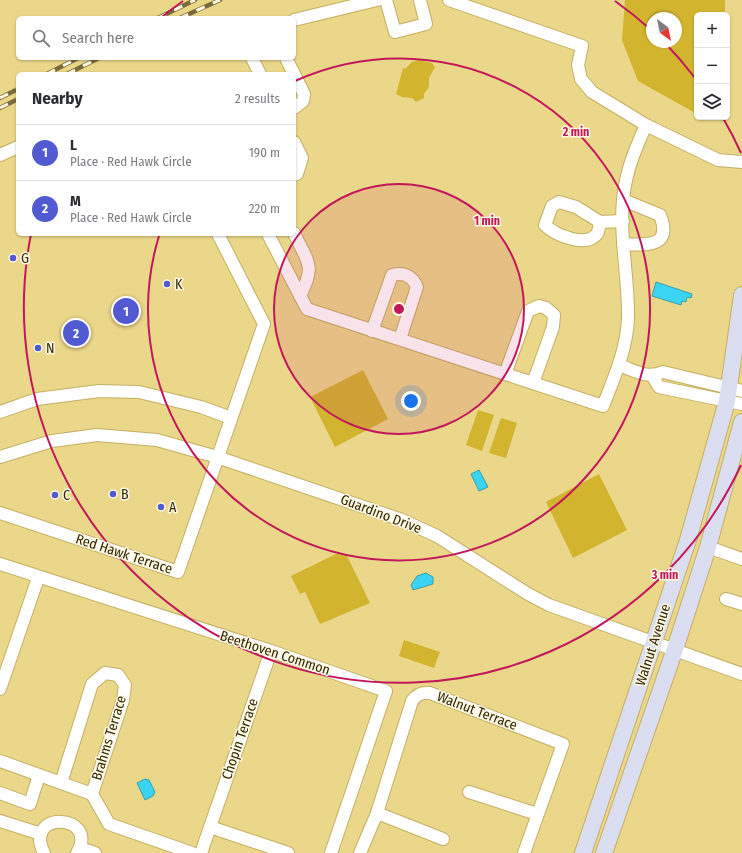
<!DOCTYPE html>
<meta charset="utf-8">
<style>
:root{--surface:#fff;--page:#f2f2f3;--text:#2b2b33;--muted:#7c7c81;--line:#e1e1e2;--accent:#525ad1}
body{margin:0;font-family:"Fira Sans Condensed",sans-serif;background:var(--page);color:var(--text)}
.controls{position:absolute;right:12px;top:12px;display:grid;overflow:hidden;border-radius:6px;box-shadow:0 1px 3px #0004}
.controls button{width:36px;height:36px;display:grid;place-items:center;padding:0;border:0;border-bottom:1px solid var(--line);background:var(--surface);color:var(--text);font:20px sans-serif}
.compass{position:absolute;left:646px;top:12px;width:36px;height:36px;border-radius:50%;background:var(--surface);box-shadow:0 1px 3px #0004;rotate:147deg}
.you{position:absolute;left:411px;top:401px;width:14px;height:14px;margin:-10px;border:3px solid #fff;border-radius:50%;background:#1a73e8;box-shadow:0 0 0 6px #1a73e833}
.badge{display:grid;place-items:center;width:26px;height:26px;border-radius:50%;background:var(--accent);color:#fff;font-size:13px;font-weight:700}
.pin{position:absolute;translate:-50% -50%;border:2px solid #fff;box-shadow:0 1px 4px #0006}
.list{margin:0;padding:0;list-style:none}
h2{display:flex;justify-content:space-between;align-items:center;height:52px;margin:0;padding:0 16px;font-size:17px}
h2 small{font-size:13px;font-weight:400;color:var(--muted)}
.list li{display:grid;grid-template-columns:26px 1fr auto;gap:12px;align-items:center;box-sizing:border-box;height:56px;padding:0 16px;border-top:1px solid var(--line)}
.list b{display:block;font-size:15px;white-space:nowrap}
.list p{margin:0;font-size:13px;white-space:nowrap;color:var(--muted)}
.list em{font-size:13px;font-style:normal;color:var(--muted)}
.icon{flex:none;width:22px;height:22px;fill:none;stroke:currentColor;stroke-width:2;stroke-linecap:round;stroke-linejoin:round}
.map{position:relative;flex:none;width:742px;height:853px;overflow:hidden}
.search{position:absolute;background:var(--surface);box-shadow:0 1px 3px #0004;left:16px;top:16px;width:280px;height:44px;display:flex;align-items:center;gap:10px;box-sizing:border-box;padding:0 14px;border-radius:6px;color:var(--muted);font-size:15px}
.panel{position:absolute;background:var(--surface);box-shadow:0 1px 3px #0004;left:16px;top:72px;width:280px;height:164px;border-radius:6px}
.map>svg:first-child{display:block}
.green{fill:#d2b42f;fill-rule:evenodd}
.water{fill:#3cd4f3;stroke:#38a0ac}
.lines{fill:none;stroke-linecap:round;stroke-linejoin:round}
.street-casing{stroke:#c3af62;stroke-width:14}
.secondary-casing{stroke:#c3af62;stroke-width:18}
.street{stroke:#fff;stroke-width:12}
.secondary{stroke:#dbdef1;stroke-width:16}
.rail-casing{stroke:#796c3a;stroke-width:4.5}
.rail{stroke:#fef9e2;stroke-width:3;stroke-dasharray:9;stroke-linecap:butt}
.ring{fill:none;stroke:#c2185b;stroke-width:2}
.poi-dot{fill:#525ad1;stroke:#fef9e2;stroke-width:1.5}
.labels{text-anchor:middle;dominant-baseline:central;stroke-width:3;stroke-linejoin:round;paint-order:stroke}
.poi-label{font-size:14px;fill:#302807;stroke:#fef9e2;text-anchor:start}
.street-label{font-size:14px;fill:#302807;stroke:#fef9e2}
.centre{fill:#c2185b;stroke:#fef9e2;stroke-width:2}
.ring-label{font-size:12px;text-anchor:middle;font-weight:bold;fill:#c2185b;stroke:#fef9e2;stroke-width:3;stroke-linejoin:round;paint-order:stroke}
</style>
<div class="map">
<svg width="742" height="853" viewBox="0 0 742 853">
<rect width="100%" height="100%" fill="#ebd78a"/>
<g class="green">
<path d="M 625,0 L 725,0 L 725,15 L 697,15 L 697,114 L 638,81 L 622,40 ZM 652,18 L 676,18 L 676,42 L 652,42 Z"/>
<polygon points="419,60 432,63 435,67 429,78 429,87 424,94 424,98 416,102 412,98 402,97 396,94 403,68 405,69 412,62"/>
<polygon points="363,370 388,419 335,447 310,397"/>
<polygon points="478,410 494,415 482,451 466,445"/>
<polygon points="501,418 517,423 506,458 489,453"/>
<polygon points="599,474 627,530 573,558 546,502"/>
<polygon points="338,553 347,556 370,603 320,624 305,592 300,594 291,576"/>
<polygon points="404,640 440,652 434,668 399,656"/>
</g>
<g class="water">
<polygon points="656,282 692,294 691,298 687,297 686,302 682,301 681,305 652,296"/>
<polygon points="479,470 488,487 479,491 471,474"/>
<polygon points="426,573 433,577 433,584 413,590 411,585 417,576"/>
<polygon points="145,779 149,780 155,792 153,796 145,800 137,783"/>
</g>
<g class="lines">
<g class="street-casing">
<g id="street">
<polyline points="386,0 395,32 426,24 420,0"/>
<polyline points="449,0 582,46 578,65 581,79 592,92 646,125 718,160 742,162"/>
<polyline points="294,20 377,0"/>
<polyline points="252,58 260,74"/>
<polyline points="286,58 304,94 303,101 294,108"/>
<polyline points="294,142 302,158 297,174 294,175"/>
<polyline points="0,155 18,147"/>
<path d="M 600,222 L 576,207 L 559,202 L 552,206 L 545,225 C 555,235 586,248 597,234 C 599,231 599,225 600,222 L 623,221"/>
<path d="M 294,233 C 308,263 316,265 300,296"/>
<path d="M 268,234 L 307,309 L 603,406 C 614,378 627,349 628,318 C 629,271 615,223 627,176 C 631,158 639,141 646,125"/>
<path d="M 623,244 C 646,245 673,248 660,215 L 623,200"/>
<path d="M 372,331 L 392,275 C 403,272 412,275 417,287 L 400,339"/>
<path d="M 619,365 C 636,371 646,379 663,372 L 742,391"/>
<polyline points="505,374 528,311 539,306 546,308 554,315 553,327 533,383"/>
<polyline points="653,377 659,387 742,404"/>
<polyline points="0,412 37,399 99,391 139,392 201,407 231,418"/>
<polyline points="0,457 52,441 97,435 157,440 217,457 402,520 437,536 528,594 549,605 742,674"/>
<polyline points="0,513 178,572 264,324 218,234"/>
<polyline points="708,547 742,559"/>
<polyline points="0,564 271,651 386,691 331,853"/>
<polyline points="726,599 742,604"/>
<polyline points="0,689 38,578"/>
<polyline points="0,761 92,794 109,824 192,853"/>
<polyline points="61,783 92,684 105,673 118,675 125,685 123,700 92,794"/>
<polyline points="469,792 537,814"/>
<polyline points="0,793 30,804 39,775"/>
<polyline points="377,813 443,839"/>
<polyline points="0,821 41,834"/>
<polyline points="210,827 288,853"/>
<polyline points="80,848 95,853"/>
<path d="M 44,853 C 22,810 100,813 77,853"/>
<polyline points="201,853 271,651"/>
<path d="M 360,853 L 377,813 L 412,701 C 417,694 422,692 430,693 L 563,744 L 524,853"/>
</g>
</g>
<g class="secondary-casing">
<g id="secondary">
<polyline points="583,853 688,540 727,401 742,295"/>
<polyline points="604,853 675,649 708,547 742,422"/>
</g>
</g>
<use href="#street" class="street"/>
<use href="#secondary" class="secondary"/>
<g class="rail-casing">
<g id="rail">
<polyline points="158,18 195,0"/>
<polyline points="180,18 220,0"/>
<polyline points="47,74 78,58"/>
<polyline points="67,74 99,58"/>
<polyline points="0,98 18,89"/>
<polyline points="0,108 18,99"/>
</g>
</g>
<use href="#rail" class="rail"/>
</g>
<circle cx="399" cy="309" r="125" fill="#c2185b" fill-opacity=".12"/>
<g class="ring">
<circle cx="399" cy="309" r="125"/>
<path d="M295 81A251 251 0 1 1 159 236"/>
<path d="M741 465A376 376 0 0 1 31 234M162 17A376 376 0 0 1 183 1M615 1A376 376 0 0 1 651 30M665 43A376 376 0 0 1 695 78M723 118A376 376 0 0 1 741 153"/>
</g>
<g class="poi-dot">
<circle cx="13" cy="258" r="4"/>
<circle cx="167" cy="284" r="4"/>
<circle cx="38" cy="348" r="4"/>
<circle cx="113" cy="494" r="4"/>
<circle cx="55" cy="495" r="4"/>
<circle cx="161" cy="507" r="4"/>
</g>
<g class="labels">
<g class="poi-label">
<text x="21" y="258">G</text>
<text x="175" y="284">K</text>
<text x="46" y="348">N</text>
<text x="121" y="494">B</text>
<text x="63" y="495">C</text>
<text x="169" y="507">A</text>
</g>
<g class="street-label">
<text transform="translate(381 514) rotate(21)">Guardino Drive</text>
<text transform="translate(124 554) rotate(18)">Red Hawk Terrace</text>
<text transform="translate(653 645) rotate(-72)">Walnut Avenue</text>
<text transform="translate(275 653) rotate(18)">Beethoven Common</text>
<text transform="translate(477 711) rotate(21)">Walnut Terrace</text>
<text transform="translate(109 738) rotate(-73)">Brahms Terrace</text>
<text transform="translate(240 739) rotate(-71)">Chopin Terrace</text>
</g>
</g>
<circle cx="399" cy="309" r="6" class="centre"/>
<g class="ring-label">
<text x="576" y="136">2 min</text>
<text x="487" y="225">1 min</text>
<text x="665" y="579">3 min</text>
</g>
</svg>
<div class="controls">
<button>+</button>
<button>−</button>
<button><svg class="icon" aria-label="layers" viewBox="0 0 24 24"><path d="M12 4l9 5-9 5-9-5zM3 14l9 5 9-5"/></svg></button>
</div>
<svg class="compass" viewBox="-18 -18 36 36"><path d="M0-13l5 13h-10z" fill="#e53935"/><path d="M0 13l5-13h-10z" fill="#7c7c81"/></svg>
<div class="you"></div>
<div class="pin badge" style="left:126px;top:311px">1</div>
<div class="pin badge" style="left:76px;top:333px">2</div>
<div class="search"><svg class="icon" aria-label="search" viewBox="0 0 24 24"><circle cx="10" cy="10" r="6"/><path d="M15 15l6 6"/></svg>Search here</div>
<section class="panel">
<h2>Nearby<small>2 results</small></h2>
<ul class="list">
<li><span class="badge">1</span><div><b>L</b><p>Place · Red Hawk Circle</p></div><em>190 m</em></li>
<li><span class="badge">2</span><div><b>M</b><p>Place · Red Hawk Circle</p></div><em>220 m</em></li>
</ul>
</section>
</div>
